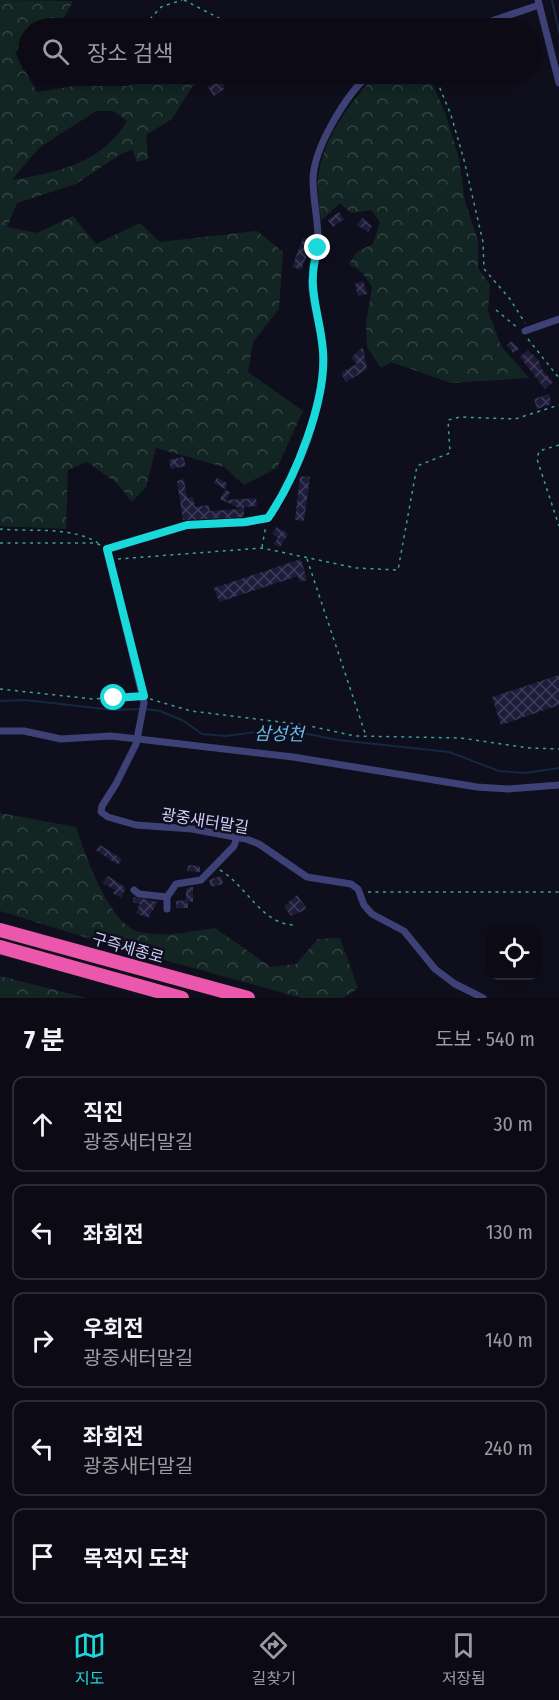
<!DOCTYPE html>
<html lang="ko">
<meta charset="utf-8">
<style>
:root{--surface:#0b0a15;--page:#191822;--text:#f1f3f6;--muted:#9a9aa0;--line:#2b2b34;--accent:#19d9da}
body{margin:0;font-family:"Fira Sans Condensed","Noto Sans KR",sans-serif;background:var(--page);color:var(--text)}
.controls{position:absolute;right:18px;bottom:18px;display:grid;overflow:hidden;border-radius:12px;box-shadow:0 3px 9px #0003}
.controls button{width:54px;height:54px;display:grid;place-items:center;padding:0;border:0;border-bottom:2px solid var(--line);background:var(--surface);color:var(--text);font:30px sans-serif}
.stop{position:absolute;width:18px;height:18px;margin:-14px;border:4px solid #19d9da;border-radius:50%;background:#fff}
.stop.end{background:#19d9da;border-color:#fff;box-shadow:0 2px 6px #0008}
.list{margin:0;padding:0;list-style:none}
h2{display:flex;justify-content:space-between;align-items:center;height:78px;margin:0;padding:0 24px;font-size:26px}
h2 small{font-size:20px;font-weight:400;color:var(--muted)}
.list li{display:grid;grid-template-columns:39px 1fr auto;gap:18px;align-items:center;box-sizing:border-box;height:96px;margin:0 12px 12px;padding:0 12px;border:2px solid var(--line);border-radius:12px}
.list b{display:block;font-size:22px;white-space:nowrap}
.list p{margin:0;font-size:20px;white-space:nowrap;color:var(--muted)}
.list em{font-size:20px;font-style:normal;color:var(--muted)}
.icon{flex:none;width:33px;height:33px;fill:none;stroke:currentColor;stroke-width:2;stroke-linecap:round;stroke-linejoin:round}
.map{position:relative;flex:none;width:559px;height:998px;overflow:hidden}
.search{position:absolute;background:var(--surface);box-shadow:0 3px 9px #0003;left:18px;right:18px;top:18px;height:66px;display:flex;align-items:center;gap:15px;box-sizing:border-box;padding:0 21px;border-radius:33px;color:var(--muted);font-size:22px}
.sheet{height:618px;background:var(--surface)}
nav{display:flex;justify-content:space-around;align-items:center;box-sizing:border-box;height:84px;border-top:2px solid var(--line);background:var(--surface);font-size:16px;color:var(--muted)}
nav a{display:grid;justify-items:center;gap:3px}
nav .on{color:var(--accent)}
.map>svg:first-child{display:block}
.forest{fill:url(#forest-crowns);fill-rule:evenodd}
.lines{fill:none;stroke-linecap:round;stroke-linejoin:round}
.stream{stroke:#132940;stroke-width:2}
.building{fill:url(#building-cross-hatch)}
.path{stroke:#3aa292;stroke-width:1.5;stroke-dasharray:3 4.5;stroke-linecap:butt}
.street{stroke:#3e4176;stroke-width:7}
.highway{stroke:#eb57ac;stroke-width:14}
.route{stroke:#19d9da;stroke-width:8}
.labels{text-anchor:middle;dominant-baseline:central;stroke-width:5;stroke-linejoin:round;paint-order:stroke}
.street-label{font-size:16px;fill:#d0cff9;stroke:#0f0e1c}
.water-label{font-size:18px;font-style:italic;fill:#68bced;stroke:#0f0e1c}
</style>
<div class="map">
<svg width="559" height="998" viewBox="0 0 559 998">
<defs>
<pattern id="forest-crowns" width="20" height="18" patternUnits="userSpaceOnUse" patternTransform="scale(1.5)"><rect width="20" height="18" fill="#122523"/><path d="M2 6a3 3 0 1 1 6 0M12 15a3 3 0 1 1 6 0" fill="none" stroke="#344"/></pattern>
<pattern id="building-cross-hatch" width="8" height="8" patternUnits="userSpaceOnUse" patternTransform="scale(1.5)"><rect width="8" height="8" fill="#1f1c3b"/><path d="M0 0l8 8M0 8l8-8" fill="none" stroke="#3e3c58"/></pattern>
</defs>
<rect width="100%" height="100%" fill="#0f0e1c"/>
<g class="forest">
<path d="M 0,0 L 73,1 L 60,26 L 28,28 L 28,44 L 15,52 L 37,92 L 74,86 L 129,86 L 135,74 L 209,74 L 192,87 L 172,119 L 146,135 L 148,159 L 137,162 L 132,149 L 119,155 L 76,184 L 17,203 L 7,227 L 37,233 L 73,216 L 96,244 L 140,223 L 160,242 L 257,231 L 283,252 L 279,309 L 253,342 L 248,372 L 303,411 L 277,468 L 244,485 L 224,467 L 156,448 L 146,487 L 132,502 L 117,483 L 87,462 L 68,470 L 66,529 L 0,526 ZM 96,111 L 113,111 L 127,121 C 101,164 58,172 12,180 L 39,148 Z"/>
<path d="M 377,74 L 428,74 L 446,115 L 459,159 L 465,201 L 478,241 L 478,268 L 490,285 L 488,311 L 501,346 L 529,378 L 451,383 L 391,362 L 381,368 L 367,347 L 366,324 L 372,287 L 362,272 L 349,264 L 357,252 L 373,244 L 380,222 L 371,210 L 351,213 L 340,203 L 321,221 C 320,208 316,192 318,179 C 322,139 350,102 377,74 Z"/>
<path d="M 0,813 L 76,827 C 85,854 109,925 140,932 C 164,938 191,931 215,928 L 271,967 L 296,964 L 318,939 L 340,938 L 358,988 L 343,998 L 302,998 L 117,947 L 0,911 Z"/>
<polygon points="0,976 87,998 0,998"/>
</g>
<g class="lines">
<g class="stream">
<polyline points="552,0 559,32"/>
<polyline points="0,701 25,700 114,710 140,709"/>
<polyline points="146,709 160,711 184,721 202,734 226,736 256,732 298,732 338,740 449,752 499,771 525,773 559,768"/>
</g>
</g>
<g class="building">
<polygon points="230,74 243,74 223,86 224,89 214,96 208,87"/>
<polygon points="339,212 344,219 333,227 328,220"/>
<polygon points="362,218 372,226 368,232 357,225"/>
<polygon points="303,238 312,242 301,270 292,267"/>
<polygon points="363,281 367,294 358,296 355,284"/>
<polygon points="512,341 519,349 513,353 507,345"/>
<polygon points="363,347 367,369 346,382 341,373 357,364 351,358"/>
<polygon points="528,350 539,361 541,368 553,382 545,389 520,357"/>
<polygon points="549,394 551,404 537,409 534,399"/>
<polygon points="183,457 186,466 171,469 169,460"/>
<polygon points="300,476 310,477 304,521 295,520"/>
<polygon points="217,478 227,483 225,489 214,483"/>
<polygon points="184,479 187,498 193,497 195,507 209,505 210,511 241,509 220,499 225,490 230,492 226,500 256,498 257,506 244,507 244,517 183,520 177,481"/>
<polygon points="277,527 288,534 280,547 274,544 278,538 272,534"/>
<polygon points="301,559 307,580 300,582 298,576 219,602 214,588"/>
<polygon points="559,675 559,705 501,725 492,697"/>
<polygon points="100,845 122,859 118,865 96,850"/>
<polygon points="188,865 200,866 200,872 187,871"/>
<polygon points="108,876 126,888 121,898 113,893 115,890 103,883"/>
<polygon points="221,876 223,884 211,887 209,880"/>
<polygon points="193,887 193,902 188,901 188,908 176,908 176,901 186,900 186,888"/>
<polygon points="297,895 307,909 291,916 284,906"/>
<polygon points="134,897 158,902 148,918 136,913 140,904 133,902"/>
</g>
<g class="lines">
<g class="path">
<polyline points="184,0 238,28"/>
<polyline points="150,19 161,7 182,0"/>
<polyline points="434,74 451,115 464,160 483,242 484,269 510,299 525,323"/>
<polyline points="496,310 519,329"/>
<polyline points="528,339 559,378"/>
<polyline points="559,445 539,451 537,459 559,526"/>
<path d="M 0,529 C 31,532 71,526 98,543"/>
<polyline points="0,543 93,543 101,545"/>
<polyline points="262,547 266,525"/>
<polyline points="118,559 262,548 356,568 398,570 417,466 450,453 448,420 460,417 515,419 559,405"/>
<polyline points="307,559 366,736"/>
<polyline points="0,689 93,699 133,696"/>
<polyline points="150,699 191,711 305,725 355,736 461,738 529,748 559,749"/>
<path d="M 220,870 C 248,887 262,926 297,925"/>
<polyline points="368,892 559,892"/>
</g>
<g class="street">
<polyline points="538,0 559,83"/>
<polyline points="471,28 539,5"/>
<path d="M 370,74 C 346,94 313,149 313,180 C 313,202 319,223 318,244 C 318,259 310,273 312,289 C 314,311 324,334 323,356 C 323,411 299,474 268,518 L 245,523 L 187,525 L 107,549 L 144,703 L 136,744 L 116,784 L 102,806 L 101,812 L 108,817 L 136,825 L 192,829 L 246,839 L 259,844 L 307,877 L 351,884 L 358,889 L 364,905 L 372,914 L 404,931 L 435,969 L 455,984 L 483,998"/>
<polyline points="525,331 559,319"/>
<polyline points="0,731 24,731 61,739 111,736 138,739 293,757 477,787 508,789 559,785"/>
<polyline points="134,890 139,894 167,897"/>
<polyline points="167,909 167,897 176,884 201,880 234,846 237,837"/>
</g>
<g class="highway">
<polyline points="0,930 248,998"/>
<polyline points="0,947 182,998"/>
</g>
</g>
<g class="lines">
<path class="route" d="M 114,698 L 144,696 L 107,549 L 187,525 L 245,522 L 268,518 C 295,479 327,400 323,351 C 320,313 305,287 318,248"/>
</g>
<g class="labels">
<g class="street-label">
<text transform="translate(205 821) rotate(9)">광중새터말길</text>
<text transform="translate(128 948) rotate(16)">구즉세종로</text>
</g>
<g class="water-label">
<text transform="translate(279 734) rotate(1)">삼성천</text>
</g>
</g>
</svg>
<div class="controls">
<button><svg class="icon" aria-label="locate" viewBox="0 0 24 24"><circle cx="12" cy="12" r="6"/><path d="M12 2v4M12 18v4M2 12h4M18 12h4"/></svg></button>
</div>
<div class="stop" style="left:114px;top:698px"></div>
<div class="stop end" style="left:318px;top:248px"></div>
<div class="search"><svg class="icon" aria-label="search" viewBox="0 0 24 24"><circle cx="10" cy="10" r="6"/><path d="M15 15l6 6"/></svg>장소 검색</div>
</div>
<section class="sheet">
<h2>7 분<small>도보 · 540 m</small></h2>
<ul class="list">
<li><svg class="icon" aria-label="ahead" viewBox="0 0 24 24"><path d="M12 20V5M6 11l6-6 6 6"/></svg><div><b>직진</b><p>광중새터말길</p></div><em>30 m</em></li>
<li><svg class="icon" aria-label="left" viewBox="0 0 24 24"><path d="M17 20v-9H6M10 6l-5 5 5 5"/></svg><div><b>좌회전</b></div><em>130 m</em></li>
<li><svg class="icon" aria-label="right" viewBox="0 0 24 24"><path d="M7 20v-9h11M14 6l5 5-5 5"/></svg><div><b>우회전</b><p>광중새터말길</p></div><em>140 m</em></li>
<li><svg class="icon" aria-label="left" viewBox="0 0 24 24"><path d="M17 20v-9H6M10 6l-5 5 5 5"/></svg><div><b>좌회전</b><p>광중새터말길</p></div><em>240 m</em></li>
<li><svg class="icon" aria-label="arrive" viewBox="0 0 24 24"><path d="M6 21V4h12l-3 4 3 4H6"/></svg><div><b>목적지 도착</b></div></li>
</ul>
</section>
<nav>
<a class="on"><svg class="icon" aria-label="map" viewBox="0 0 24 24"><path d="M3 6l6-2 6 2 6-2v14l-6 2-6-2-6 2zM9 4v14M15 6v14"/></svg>지도</a>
<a><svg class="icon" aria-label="directions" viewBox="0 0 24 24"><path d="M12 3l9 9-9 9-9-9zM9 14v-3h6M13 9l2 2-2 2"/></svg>길찾기</a>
<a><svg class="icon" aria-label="saved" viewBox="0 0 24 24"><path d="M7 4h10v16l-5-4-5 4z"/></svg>저장됨</a>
</nav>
